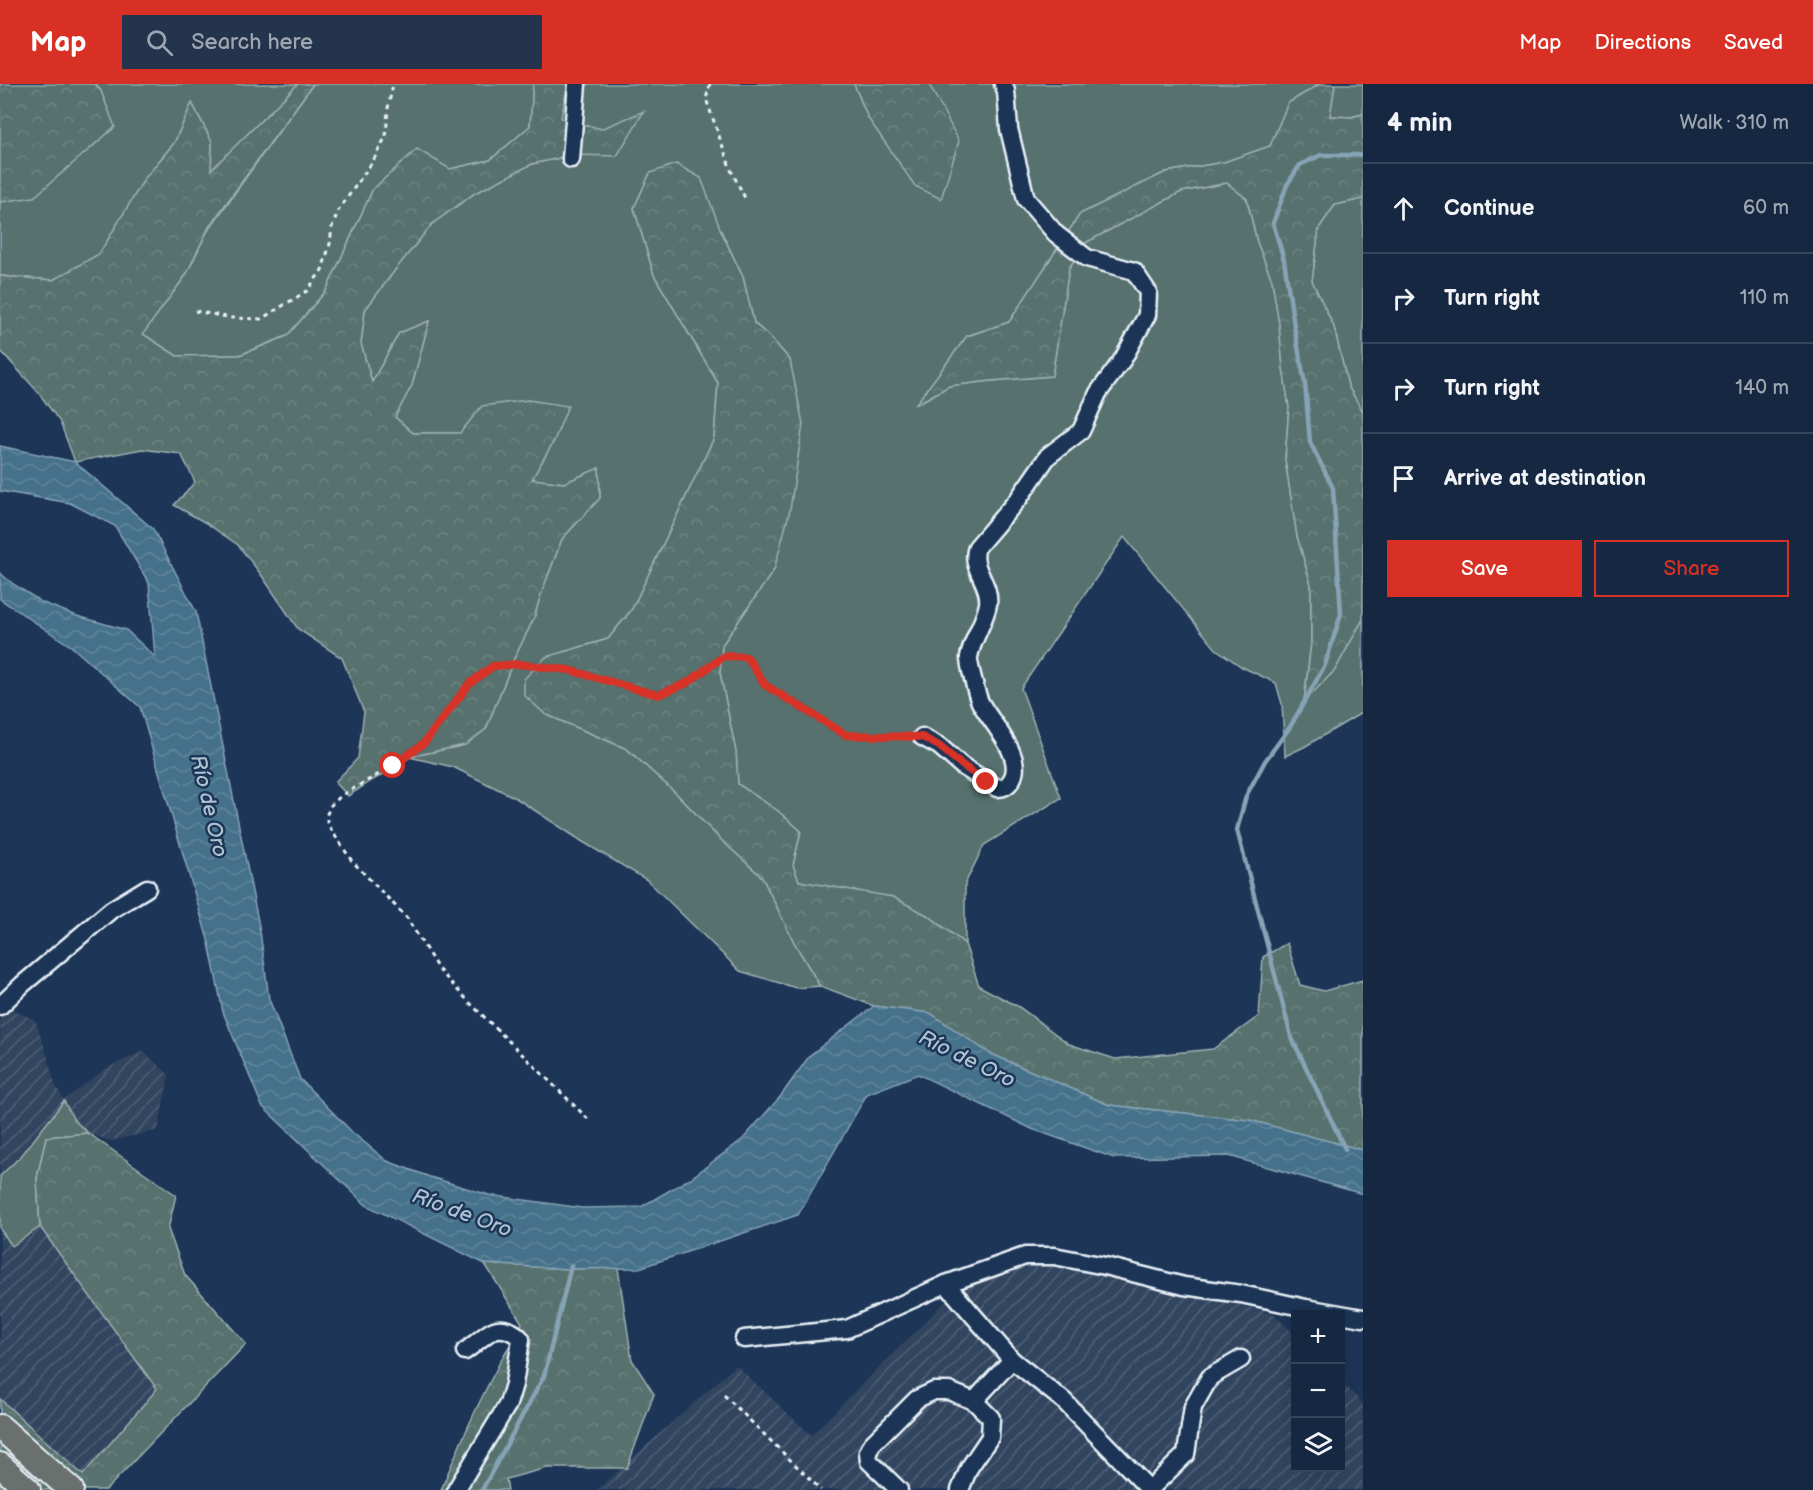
<!DOCTYPE html>
<meta charset="utf-8">
<style>
:root{--surface:#162841;--page:#23344c;--text:#f1f3f6;--muted:#9ea6b1;--line:#35445a;--accent:#d93025}
body{margin:0;font-family:"Balsamiq Sans",sans-serif;background:var(--page);color:var(--text)}
.controls{position:absolute;right:18px;bottom:18px;display:grid;overflow:hidden;border-radius:0px;box-shadow:0 6px 24px #0002}
.controls button{width:54px;height:54px;display:grid;place-items:center;padding:0;border:0;border-bottom:2px solid var(--line);background:var(--surface);color:var(--text);font:30px sans-serif}
.stop{position:absolute;width:18px;height:18px;margin:-14px;border:4px solid #d93025;border-radius:50%;background:#fff}
.stop.end{background:#d93025;border-color:#fff;box-shadow:0 2px 6px #0008}
.list{margin:0;padding:0;list-style:none}
h2{display:flex;justify-content:space-between;align-items:center;height:78px;margin:0;padding:0 24px;font-size:26px}
h2 small{font-size:20px;font-weight:400;color:var(--muted)}
.list li{display:grid;grid-template-columns:39px 1fr auto;gap:18px;align-items:center;box-sizing:border-box;height:90px;padding:0 24px;border-top:2px solid var(--line)}
.list b{display:block;font-size:22px;white-space:nowrap}
.list em{font-size:20px;font-style:normal;color:var(--muted)}
.actions{display:flex;gap:12px;padding:18px 24px}
.actions a{flex:1;padding:14px 0;border:2px solid var(--accent);border-radius:0px;text-align:center;font-size:21px;color:var(--accent)}
.actions .main{background:var(--accent);color:#fff}
.icon{flex:none;width:33px;height:33px;fill:none;stroke:currentColor;stroke-width:2;stroke-linecap:round;stroke-linejoin:round}
.map{position:relative;flex:none;width:1363px;height:1406px;overflow:hidden}
header{display:flex;align-items:center;gap:36px;box-sizing:border-box;height:84px;padding:0 30px;background:var(--accent);color:#fff}
header strong{font-size:28px}
nav{display:flex;gap:33px;margin-inline-start:auto;font-size:21px}
.search{width:420px;height:54px;background:var(--page);display:flex;align-items:center;gap:15px;box-sizing:border-box;padding:0 21px;border-radius:0px;color:var(--muted);font-size:22px}
main{display:flex}
aside{flex:1;background:var(--surface)}
.map>svg:first-child{display:block}
.industrial{fill:url(#industrial-furrows)}
.green{fill:#56716e;stroke:#9fb1b3;stroke-width:1.5}
.forest{fill:url(#forest-crowns);stroke:#9fb1b3;stroke-width:1.5}
.water{fill:url(#water-waves);stroke:#86a4b6;stroke-width:1.5}
.lines{fill:none;stroke-linecap:round;stroke-linejoin:round}
.stream{stroke:#86a4b6;stroke-width:4.5}
.minor-casing{stroke:#e8f1f8;stroke-width:21}
.highway-casing{stroke:#e8f1f8;stroke-width:28}
.path{stroke:#e8f1f8;stroke-width:3;stroke-dasharray:4.5 4.5;stroke-linecap:butt}
.minor{stroke:#1d3557;stroke-width:16}
.highway{stroke:#6a706d;stroke-width:24}
.route{stroke:#d93025;stroke-width:8}
.labels{text-anchor:middle;dominant-baseline:central;stroke-width:5;stroke-linejoin:round;paint-order:stroke}
.water-label{font-size:21px;font-style:italic;fill:#afc4d2;stroke:#1d3557}
</style>
<header>
<strong>Map</strong>
<div class="search"><svg class="icon" aria-label="search" viewBox="0 0 24 24"><circle cx="10" cy="10" r="6"/><path d="M15 15l6 6"/></svg>Search here</div>
<nav><a>Map</a><a>Directions</a><a>Saved</a></nav>
</header>
<main>
<div class="map">
<svg width="1363" height="1406" viewBox="0 0 1363 1406">
<defs>
<pattern id="industrial-furrows" width="10" height="10" patternUnits="userSpaceOnUse" patternTransform="scale(1.5)"><rect width="10" height="10" fill="#33445f"/><path d="M-1 1l2-2M0 10L10 0M9 11l2-2" fill="none" stroke="#515f77"/></pattern>
<pattern id="forest-crowns" width="20" height="18" patternUnits="userSpaceOnUse" patternTransform="scale(1.5)"><rect width="20" height="18" fill="#56716e"/><path d="M2 6a3 3 0 1 1 6 0M12 15a3 3 0 1 1 6 0" fill="none" stroke="#6e8683"/></pattern>
<pattern id="water-waves" width="16" height="10" patternUnits="userSpaceOnUse" patternTransform="scale(1.5)"><rect width="16" height="10" fill="#45718a"/><path d="M0 5q4-4 8 0t8 0" fill="none" stroke="#60869b"/></pattern>
</defs>
<rect width="100%" height="100%" fill="#1d3557"/>
<filter id="ink" filterUnits="userSpaceOnUse"><feTurbulence type="fractalNoise" baseFrequency=".0167" numOctaves="2"/><feDisplacementMap in="SourceGraphic" scale="12" xChannelSelector="R" yChannelSelector="G"/><feConvolveMatrix kernelMatrix="1 2 1 2 8 2 1 2 1" color-interpolation-filters="sRGB"/></filter>
<g filter="url(#ink)">
<g class="industrial">
<polygon points="0,922 6,922 35,936 45,964 55,1000 64,1016 105,985 143,967 169,991 158,1046 110,1057 88,1049 74,1036 64,1017 22,1071 0,1092"/>
<polygon points="40,1143 158,1305 83,1391 0,1315 0,1145 12,1162"/>
<polygon points="1084,1180 1274,1230 1295,1251 1296,1384 1340,1384 1341,1297 1363,1320 1363,1406 597,1406 736,1281 811,1351 954,1209 1001,1184"/>
</g>
<g class="green">
<polygon points="95,0 298,0 211,87 212,58 192,19 174,59 145,94 100,170 53,196 0,192 0,118 34,112 101,7"/>
<polygon points="313,0 533,0 530,42 490,76 450,85 373,105 326,207 287,252 239,271 177,272 142,250 186,191 207,148"/>
<polygon points="568,0 854,0 868,34 891,66 930,2 928,0 1320,0 1288,19 1270,62 1224,78 1166,88 1080,130 1009,238 967,252 917,320 949,302 991,297 1052,292 1069,184 1085,159 1181,108 1227,99 1247,115 1257,158 1272,196 1279,240 1283,284 1289,323 1285,375 1297,452 1311,500 1311,559 1304,617 1335,586 1363,535 1363,628 1304,663 1285,672 1282,620 1276,599 1242,583 1216,565 1124,453 1021,604 1061,714 984,761 965,800 965,860 929,832 799,797 793,781 801,747 778,727 738,700 736,668 720,589 722,561 774,486 790,276 772,255 754,239 743,193 721,147 650,89 634,124 654,191 718,299 714,354 632,525 608,555 546,573 545,630 627,665 678,711 718,753 762,793 795,860 820,902 796,904 740,887 647,796 583,758 516,714 453,683 409,673 465,661 486,645 513,577 534,534 541,510 562,455 600,414 599,384 564,399 531,395 554,357 460,349 413,349 395,333 412,301 429,237 399,249 372,298 361,260 365,226 395,186 432,140 475,109 532,80 573,71 643,28 601,45 560,34"/>
<polygon points="1335,0 1363,0 1363,30 1351,33 1330,32"/>
<polygon points="1363,115 1363,328 1348,302 1334,243 1312,197 1319,144 1335,121"/>
<polygon points="64,1017 74,1036 88,1049 46,1053 37,1094 40,1143 12,1162 0,1145 0,1092 22,1071"/>
</g>
<g class="forest">
<polygon points="0,0 95,0 101,7 115,43 34,113 0,118"/>
<polygon points="298,0 313,0 209,143 186,191 143,250 177,272 240,271 287,252 326,207 373,105 417,65 450,85 490,76 530,42 533,0 568,0 561,34 601,45 644,27 617,72 573,71 532,80 475,109 432,140 395,186 365,226 361,260 372,298 399,249 429,237 412,301 395,333 413,349 460,349 482,322 528,316 568,322 554,357 532,395 564,399 599,384 600,414 562,455 541,510 534,534 513,577 486,645 465,661 409,673 395,684 371,697 348,712 335,698 358,674 364,628 342,574 298,545 260,489 238,461 206,439 174,421 195,398 181,370 142,365 75,378 60,338 38,308 0,266 0,192 53,196 99,170 145,94 174,59 192,19 212,58 211,86"/>
<polygon points="854,0 928,0 930,2 959,57 941,115 915,102 868,34"/>
<polygon points="1320,0 1335,0 1330,32 1351,33 1363,30 1363,115 1335,121 1319,144 1312,197 1334,243 1348,302 1363,328 1363,535 1335,586 1304,618 1311,559 1311,500 1297,452 1285,375 1289,323 1283,284 1279,240 1272,196 1257,158 1247,115 1227,99 1181,108 1085,159 1069,184 1052,292 991,297 949,302 915,321 967,252 1009,238 1080,130 1166,88 1224,78 1270,62 1288,19"/>
<polygon points="676,80 701,94 721,147 743,193 754,239 772,255 790,276 803,340 790,426 774,486 722,561 720,589 736,668 738,700 778,727 801,747 793,781 799,797 893,813 929,832 965,860 979,902 1019,923 1069,960 1115,975 1213,965 1259,932 1263,873 1287,859 1300,901 1324,907 1363,896 1363,1066 1249,1036 1109,1021 989,969 930,929 874,922 820,902 795,860 762,793 718,753 678,711 627,665 545,630 524,611 524,595 546,573 608,555 632,525 714,354 718,299 654,191 634,124 650,89"/>
<polygon points="88,1049 176,1111 168,1145 185,1191 246,1260 106,1406 0,1406 0,1315 83,1391 157,1305 40,1143 37,1094 46,1053"/>
<path d="M 485,1180 L 569,1185 L 618,1184 L 632,1276 L 654,1310 L 627,1384 L 547,1384 L 506,1395 L 508,1406 L 441,1406 C 458,1364 476,1323 497,1284 C 505,1267 514,1257 522,1239 Z"/>
</g>
<polygon class="water" points="0,362 75,378 153,445 196,528 260,847 269,915 300,995 353,1049 387,1077 430,1093 489,1111 582,1124 641,1123 691,1094 743,1055 780,1013 810,971 874,922 930,929 989,969 1109,1021 1249,1036 1363,1066 1363,1110 1229,1072 1114,1074 1032,1045 918,990 867,1010 798,1131 639,1184 569,1185 485,1180 366,1121 262,1022 223,928 209,859 140,623 72,563 0,515 0,489 13,500 43,519 77,532 126,546 155,573 149,499 115,442 70,419 0,407"/>
<g class="lines">
<g class="stream">
<polyline points="1345,1065 1291,952 1237,746 1246,712 1265,677 1290,643 1325,581 1341,530 1333,404 1310,358 1305,300 1294,242 1284,176 1273,139 1287,101 1300,81 1321,71 1363,71"/>
<polyline points="482,1406 544,1292 571,1182"/>
</g>
<g class="minor-casing">
<g id="minor">
<polyline points="571,75 577,0"/>
<path d="M 922,653 L 939,662 L 962,682 L 997,704 C 1004,704 1008,702 1012,695 C 1025,672 990,638 980,618 C 977,612 968,578 969,573 C 972,555 985,538 988,520 C 991,499 969,484 977,463 L 1019,414 L 1048,372 L 1081,347 L 1098,309 L 1123,275 L 1147,231 L 1148,208 L 1134,187 L 1087,174 L 1056,150 L 1026,115 L 1009,45 L 1006,7 L 1003,0"/>
<polyline points="0,922 23,900 111,826 147,804"/>
<polyline points="946,1200 1012,1276 1064,1317 1150,1406"/>
<polyline points="744,1255 847,1245 946,1200 1025,1172 1054,1172 1105,1182 1184,1202 1241,1210 1306,1224 1363,1234"/>
<polyline points="974,1317 1012,1276"/>
<polyline points="1150,1405 1186,1370 1193,1323 1210,1293 1241,1275"/>
<path d="M 456,1406 L 508,1320 L 514,1300 L 521,1255 C 515,1248 503,1242 494,1246 C 486,1249 473,1262 465,1267"/>
<polyline points="899,1406 869,1377 868,1368 872,1360 917,1315 934,1307 949,1307 974,1317 991,1334 990,1353 969,1384 960,1406"/>
</g>
</g>
<g class="highway-casing">
<g id="highway">
<polyline points="0,1343 71,1406"/>
<polyline points="0,1381 28,1406"/>
</g>
</g>
<g class="path">
<polyline points="710,0 706,15 731,86 745,114"/>
<polyline points="195,227 232,234 261,235 307,207 322,186 330,160 332,143 338,127 373,77 386,52 388,24 393,0"/>
<polyline points="588,1035 472,921 438,885 407,834 352,777 328,741 326,732 331,721 342,711 393,682 424,659 469,600 493,582 519,581 569,586 658,611 687,599 724,572 747,573 765,601 847,651 909,653"/>
<polyline points="724,1311 821,1406"/>
</g>
<use href="#minor" class="minor"/>
<use href="#highway" class="highway"/>
</g>
</g>
<g class="lines" filter="url(#ink)">
<polyline class="route" points="393,682 424,659 469,600 493,582 519,580 569,586 658,611 687,599 724,572 747,573 765,601 846,651 922,653 939,662 962,681 986,698"/>
</g>
<g class="labels">
<g class="water-label">
<text transform="translate(209 722) rotate(77)">Río de Oro</text>
<text transform="translate(967 975) rotate(26)">Río de Oro</text>
<text transform="translate(462 1129) rotate(20)">Río de Oro</text>
</g>
</g>
</svg>
<div class="controls">
<button>+</button>
<button>−</button>
<button><svg class="icon" aria-label="layers" viewBox="0 0 24 24"><path d="M12 4l9 5-9 5-9-5zM3 14l9 5 9-5"/></svg></button>
</div>
<div class="stop" style="left:393px;top:682px"></div>
<div class="stop end" style="left:986px;top:698px"></div>
</div>
<aside>
<h2>4 min<small>Walk · 310 m</small></h2>
<ul class="list">
<li><svg class="icon" aria-label="ahead" viewBox="0 0 24 24"><path d="M12 20V5M6 11l6-6 6 6"/></svg><div><b>Continue</b></div><em>60 m</em></li>
<li><svg class="icon" aria-label="right" viewBox="0 0 24 24"><path d="M7 20v-9h11M14 6l5 5-5 5"/></svg><div><b>Turn right</b></div><em>110 m</em></li>
<li><svg class="icon" aria-label="right" viewBox="0 0 24 24"><path d="M7 20v-9h11M14 6l5 5-5 5"/></svg><div><b>Turn right</b></div><em>140 m</em></li>
<li><svg class="icon" aria-label="arrive" viewBox="0 0 24 24"><path d="M6 21V4h12l-3 4 3 4H6"/></svg><div><b>Arrive at destination</b></div></li>
</ul>
<div class="actions"><a class="main">Save</a><a>Share</a></div>
</aside>
</main>
